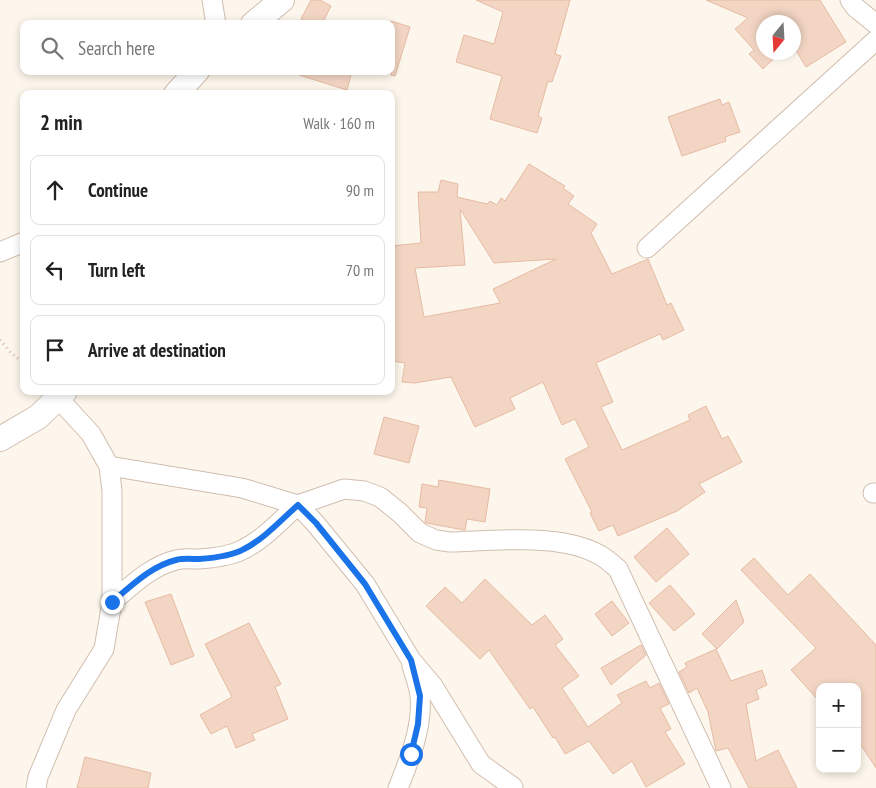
<!DOCTYPE html>
<meta charset="utf-8">
<style>
:root{--surface:#fff;--page:#f2f2f2;--text:#222;--muted:#767676;--line:#e0e0e0}
body{margin:0;font-family:"PT Sans Narrow",sans-serif;background:var(--page);color:var(--text)}
.controls{position:absolute;right:15px;bottom:15px;display:grid;overflow:hidden;border-radius:10px;box-shadow:0 2px 8px #0003}
.controls button{width:45px;height:45px;display:grid;place-items:center;padding:0;border:0;border-bottom:1px solid var(--line);background:var(--surface);color:var(--text);font:25px sans-serif}
.compass{position:absolute;left:756px;top:15px;width:45px;height:45px;border-radius:50%;background:var(--surface);box-shadow:0 2px 8px #0003;rotate:198deg}
.stop{position:absolute;width:15px;height:15px;margin:-11px;border:4px solid #1a73e8;border-radius:50%;background:#fff}
.stop.end{background:#1a73e8;border-color:#fff;box-shadow:0 1px 5px #0008}
.list{margin:0;padding:0;list-style:none}
h2{display:flex;justify-content:space-between;align-items:center;height:65px;margin:0;padding:0 20px;font-size:21px}
h2 small{font-size:16px;font-weight:400;color:var(--muted)}
.list li{display:grid;grid-template-columns:32px 1fr auto;gap:15px;align-items:center;box-sizing:border-box;height:70px;margin:0 10px 10px;padding:0 10px;border:1px solid var(--line);border-radius:10px}
.list b{display:block;font-size:19px;white-space:nowrap}
.list em{font-size:16px;font-style:normal;color:var(--muted)}
.icon{flex:none;width:28px;height:28px;fill:none;stroke:currentColor;stroke-width:2;stroke-linecap:round;stroke-linejoin:round}
.map{position:relative;flex:none;width:876px;height:788px;overflow:hidden}
.search{position:absolute;background:var(--surface);box-shadow:0 2px 8px #0003;left:20px;top:20px;width:375px;height:55px;display:flex;align-items:center;gap:12px;box-sizing:border-box;padding:0 18px;border-radius:10px;color:var(--muted);font-size:19px}
.panel{position:absolute;background:var(--surface);box-shadow:0 2px 8px #0003;left:20px;top:90px;width:375px;height:305px;border-radius:10px}
.map>svg:first-child{display:block}
.building{fill:#f3d5c3;stroke:#e6bba3;fill-rule:evenodd}
.lines{fill:none;stroke-linecap:round;stroke-linejoin:round}
.minor-casing{stroke:#d1beb0;stroke-width:21}
.tertiary-casing{stroke:#d1beb0;stroke-width:26}
.path{stroke:#d9b8a5;stroke-width:3;stroke-dasharray:1 4;stroke-linecap:butt}
.minor{stroke:#fff;stroke-width:19}
.tertiary{stroke:#fff;stroke-width:24}
.route{stroke:#1a73e8;stroke-width:6}
</style>
<div class="map">
<svg width="876" height="788" viewBox="0 0 876 788">
<rect width="100%" height="100%" fill="#fdf6ec"/>
<g class="building">
<polygon points="311,0 320,0 331,6 322,24 310,24 301,19"/>
<polygon points="476,0 570,0 555,54 561,56 552,82 548,81 538,116 542,118 537,133 490,119 502,76 456,62 464,35 494,44 503,12"/>
<polygon points="706,0 820,0 846,42 806,67 794,47 794,22 764,22 764,52 781,52 763,69 749,54 754,50 735,29 748,18"/>
<polygon points="391,21 410,27 395,76 391,75"/>
<polygon points="299,71 352,71 347,90 299,75"/>
<polygon points="720,99 722,105 729,102 740,132 725,137 726,141 682,156 668,117"/>
<path d="M 529,164 L 565,186 L 563,188 L 574,196 L 568,204 L 597,224 L 591,233 L 612,274 L 648,259 L 667,305 L 671,303 L 684,330 L 663,340 L 660,334 L 596,363 L 613,402 L 601,407 L 622,450 L 690,420 L 688,415 L 706,406 L 722,439 L 728,436 L 742,462 L 699,484 L 705,492 L 677,511 L 618,536 L 613,525 L 599,531 L 590,513 L 592,512 L 565,459 L 589,447 L 575,419 L 562,425 L 543,382 L 510,398 L 515,409 L 475,427 L 451,377 L 415,383 L 402,382 L 405,363 L 392,361 L 394,339 L 391,340 L 391,246 L 421,243 L 418,192 L 438,192 L 441,180 L 458,184 L 457,197 L 487,204 L 490,201 L 497,205 L 501,198 L 505,201 ZM 460,209 L 494,263 L 556,259 L 493,289 L 500,303 L 424,317 L 415,268 L 465,265 Z"/>
<polygon points="384,417 419,426 409,463 374,454"/>
<polygon points="439,480 490,489 485,522 467,519 465,530 464,530 426,523 425,522 427,508 419,507 422,484 438,487"/>
<polygon points="667,528 689,554 656,582 634,557"/>
<polygon points="754,558 788,595 810,574 876,645 876,768 857,739 857,687 820,687 820,702 791,670 816,648 741,570"/>
<polygon points="485,579 532,625 545,615 563,639 555,645 579,676 562,688 588,727 622,703 617,695 646,681 650,688 659,683 669,704 660,708 671,729 665,732 685,764 646,787 632,761 613,774 589,741 565,754 555,737 553,738 533,707 530,709 489,650 480,659 426,606 445,587 462,603"/>
<polygon points="670,585 695,614 674,631 649,603"/>
<polygon points="171,594 194,656 171,665 145,602"/>
<polygon points="736,600 744,622 717,649 702,634"/>
<polygon points="612,601 629,623 612,636 595,614"/>
<polygon points="249,623 281,684 275,687 288,719 252,734 255,740 236,748 227,726 211,734 200,715 232,697 205,644"/>
<polygon points="641,645 646,655 611,685 601,668"/>
<polygon points="716,649 731,681 762,670 767,685 756,690 759,699 746,704 756,761 778,750 797,788 749,788 728,748 716,751 708,712 697,688 689,693 679,672 687,667 685,663"/>
<polygon points="85,757 151,773 148,788 77,788"/>
</g>
<g class="lines">
<g class="minor-casing">
<g id="minor">
<polyline points="212,0 216,24"/>
<polyline points="850,0 855,7 876,24"/>
<polyline points="647,248 876,40"/>
<polyline points="0,252 24,242"/>
<path d="M 109,466 L 242,488 L 298,505 L 344,489 L 364,491 L 380,497 L 400,513 L 420,533 L 436,540 L 450,542 C 494,541 565,532 603,557 C 608,560 613,565 618,569 L 721,788"/>
<polyline points="873,493 876,493"/>
<path d="M 112,602 C 131,586 151,566 176,560 C 183,558 192,559 199,559 C 213,558 232,556 244,549 C 264,539 281,520 298,505 L 315,523 L 365,584 L 411,660 L 433,686 L 481,764 L 513,787"/>
<polyline points="36,788 38,777 66,710 104,649 112,602 112,491 109,466 91,434 58,398"/>
<path d="M 398,788 C 409,761 423,727 420,696 C 419,686 415,676 412,666"/>
</g>
</g>
<g class="tertiary-casing">
<g id="tertiary">
<polyline points="253,24 282,0"/>
<polyline points="176,94 197,71"/>
<polyline points="0,439 38,417 65,391"/>
</g>
</g>
<polyline class="path" points="0,340 11,353 24,363"/>
<use href="#minor" class="minor"/>
<use href="#tertiary" class="tertiary"/>
</g>
<g class="lines">
<path class="route" d="M 112,602 C 131,586 151,566 176,560 C 183,558 192,559 199,559 C 213,558 232,556 244,549 C 264,539 281,520 298,505 L 316,523 L 365,584 L 411,660 L 420,696 L 418,724 L 411,754"/>
</g>
</svg>
<div class="controls">
<button>+</button>
<button>−</button>
</div>
<svg class="compass" viewBox="-18 -18 36 36"><path d="M0-13l5 13h-10z" fill="#e53935"/><path d="M0 13l5-13h-10z" fill="#767676"/></svg>
<div class="stop" style="left:411px;top:754px"></div>
<div class="stop end" style="left:112px;top:602px"></div>
<div class="search"><svg class="icon" aria-label="search" viewBox="0 0 24 24"><circle cx="10" cy="10" r="6"/><path d="M15 15l6 6"/></svg>Search here</div>
<section class="panel">
<h2>2 min<small>Walk · 160 m</small></h2>
<ul class="list">
<li><svg class="icon" aria-label="ahead" viewBox="0 0 24 24"><path d="M12 20V5M6 11l6-6 6 6"/></svg><div><b>Continue</b></div><em>90 m</em></li>
<li><svg class="icon" aria-label="left" viewBox="0 0 24 24"><path d="M17 20v-9H6M10 6l-5 5 5 5"/></svg><div><b>Turn left</b></div><em>70 m</em></li>
<li><svg class="icon" aria-label="arrive" viewBox="0 0 24 24"><path d="M6 21V4h12l-3 4 3 4H6"/></svg><div><b>Arrive at destination</b></div></li>
</ul>
</section>
</div>
